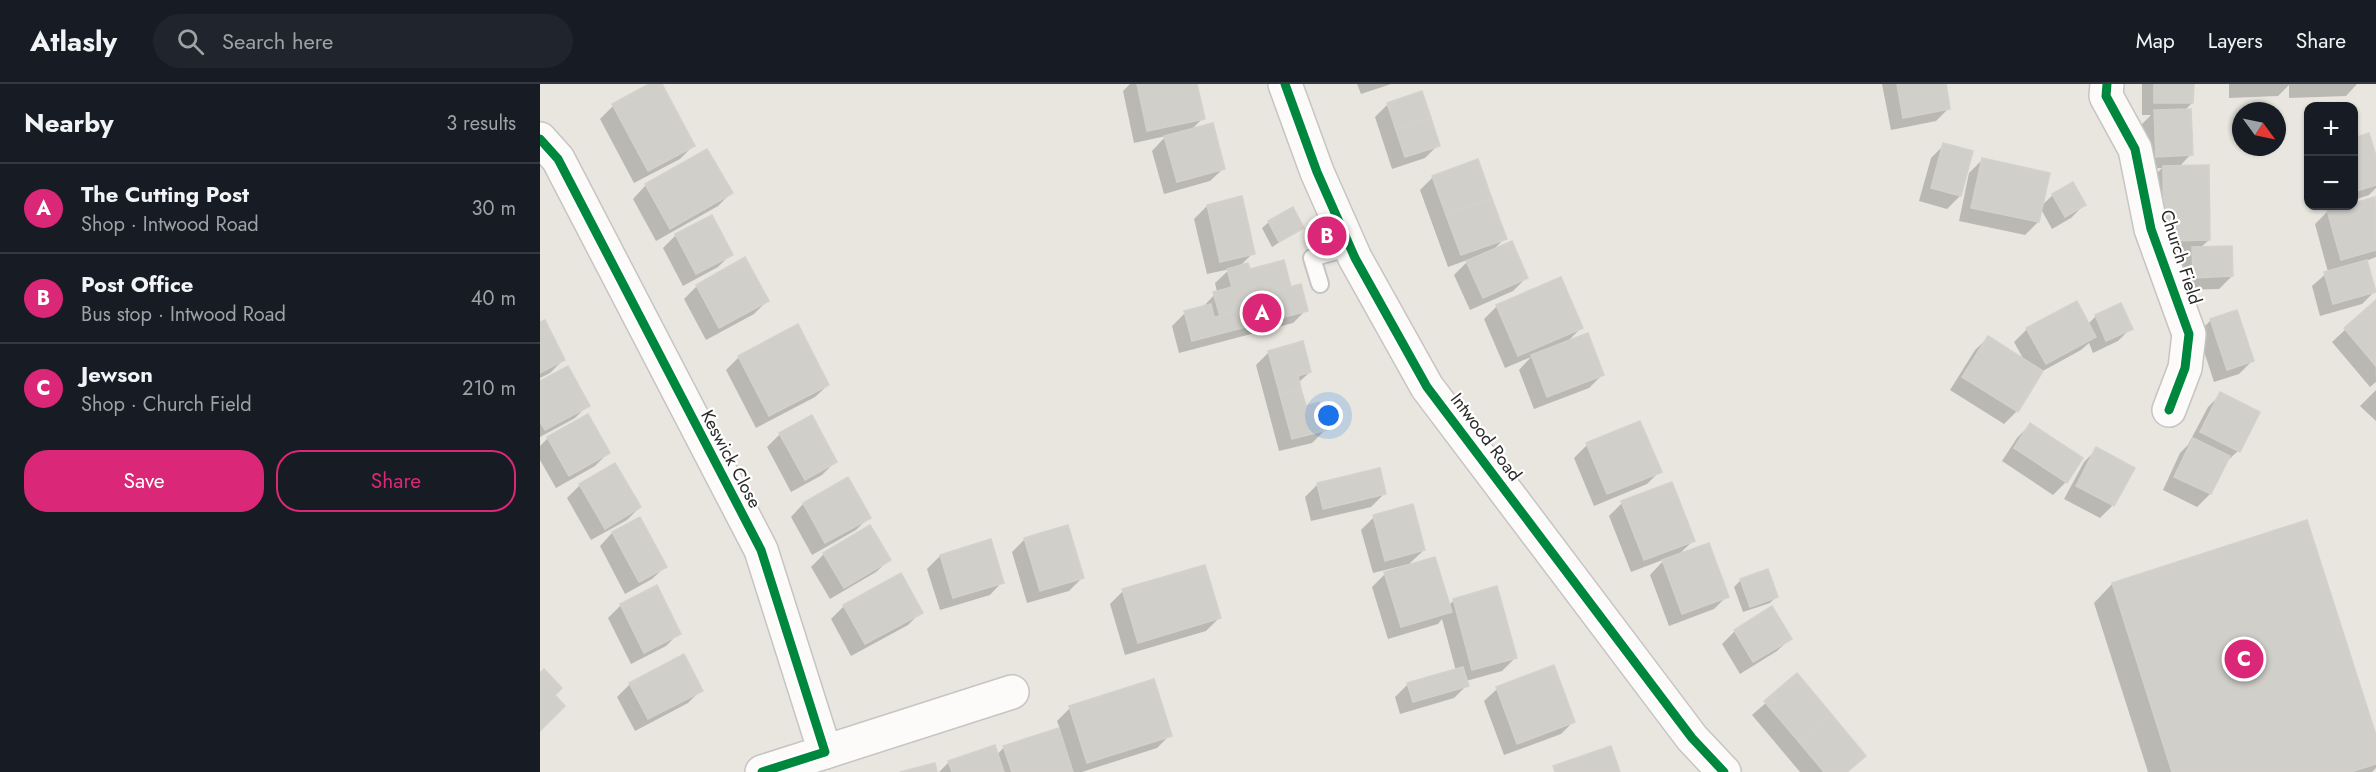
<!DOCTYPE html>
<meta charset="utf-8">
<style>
:root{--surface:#171b24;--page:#20242c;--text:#f1f3f6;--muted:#9ea1a6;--line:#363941;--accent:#db2777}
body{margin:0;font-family:Jost,sans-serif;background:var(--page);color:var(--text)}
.controls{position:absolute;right:18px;top:18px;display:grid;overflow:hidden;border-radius:12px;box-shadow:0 2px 4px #0004}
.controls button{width:54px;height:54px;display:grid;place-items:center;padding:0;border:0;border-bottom:2px solid var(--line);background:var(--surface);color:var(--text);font:30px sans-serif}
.compass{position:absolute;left:1692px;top:18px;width:54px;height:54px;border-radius:50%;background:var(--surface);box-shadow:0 2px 4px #0004;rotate:123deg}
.you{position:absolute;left:789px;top:332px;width:21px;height:21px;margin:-15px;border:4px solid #fff;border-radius:50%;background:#1a73e8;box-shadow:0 0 0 9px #1a73e833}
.badge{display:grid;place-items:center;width:39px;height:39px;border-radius:50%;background:var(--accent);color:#fff;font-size:20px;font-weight:700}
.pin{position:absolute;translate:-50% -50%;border:3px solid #fff;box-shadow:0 2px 6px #0006}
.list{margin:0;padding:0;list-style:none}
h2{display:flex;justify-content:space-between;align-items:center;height:78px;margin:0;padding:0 24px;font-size:26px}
h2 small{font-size:20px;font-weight:400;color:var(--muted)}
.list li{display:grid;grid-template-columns:39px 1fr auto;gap:18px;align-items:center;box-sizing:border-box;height:90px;padding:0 24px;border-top:2px solid var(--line)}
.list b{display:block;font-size:22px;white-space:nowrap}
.list p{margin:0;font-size:20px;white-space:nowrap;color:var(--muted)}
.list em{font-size:20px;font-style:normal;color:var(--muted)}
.actions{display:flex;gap:12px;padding:18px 24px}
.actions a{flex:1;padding:14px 0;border:2px solid var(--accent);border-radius:24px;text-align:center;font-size:21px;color:var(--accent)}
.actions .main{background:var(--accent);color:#fff}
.icon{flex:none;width:33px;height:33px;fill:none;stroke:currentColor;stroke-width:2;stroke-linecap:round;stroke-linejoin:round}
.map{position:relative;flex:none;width:1836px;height:688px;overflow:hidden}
header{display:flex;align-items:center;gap:36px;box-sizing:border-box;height:84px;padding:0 30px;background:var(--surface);border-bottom:2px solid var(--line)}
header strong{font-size:28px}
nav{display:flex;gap:33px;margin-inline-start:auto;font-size:21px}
.search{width:420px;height:54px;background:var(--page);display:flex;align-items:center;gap:15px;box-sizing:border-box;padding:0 21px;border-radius:33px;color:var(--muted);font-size:22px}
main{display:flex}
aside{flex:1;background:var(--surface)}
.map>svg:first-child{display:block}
.shadow{fill:#0003}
.building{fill:#d1cfca;stroke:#d3d1cb;stroke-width:1.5}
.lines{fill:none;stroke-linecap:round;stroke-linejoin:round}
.lane-casing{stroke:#c6c5c5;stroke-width:20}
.street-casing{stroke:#c6c5c5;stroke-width:36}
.secondary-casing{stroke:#c6c5c5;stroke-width:36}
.lane{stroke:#fcfbfa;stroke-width:16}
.street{stroke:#fcfbfa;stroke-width:33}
.secondary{stroke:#fcfbfa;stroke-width:33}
.cycleway-casing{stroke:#fff;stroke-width:13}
.cycleway{stroke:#00873e;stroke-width:9}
.labels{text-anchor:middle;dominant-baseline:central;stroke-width:4.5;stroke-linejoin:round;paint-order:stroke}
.street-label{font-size:18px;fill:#2a2a2a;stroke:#fff}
</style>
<header>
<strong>Atlasly</strong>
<div class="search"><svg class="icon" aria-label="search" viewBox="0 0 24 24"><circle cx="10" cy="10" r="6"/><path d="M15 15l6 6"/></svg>Search here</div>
<nav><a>Map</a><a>Layers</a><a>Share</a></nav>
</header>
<main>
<aside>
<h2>Nearby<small>3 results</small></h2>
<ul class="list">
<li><span class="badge">A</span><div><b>The Cutting Post</b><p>Shop · Intwood Road</p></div><em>30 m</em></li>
<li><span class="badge">B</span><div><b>Post Office</b><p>Bus stop · Intwood Road</p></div><em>40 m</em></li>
<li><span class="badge">C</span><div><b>Jewson</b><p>Shop · Church Field</p></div><em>210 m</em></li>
</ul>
<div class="actions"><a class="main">Save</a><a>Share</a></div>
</aside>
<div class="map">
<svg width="1836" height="688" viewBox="0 0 1836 688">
<rect width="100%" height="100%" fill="#e8e6df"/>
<g class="shadow">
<polygon points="113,0 120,0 153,62 140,75 94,99 60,35 73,22"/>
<polygon points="590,0 656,0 663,34 650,47 683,85 670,97 624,110 612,67 626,52 594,59 583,7"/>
<polygon points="817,0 851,0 821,10"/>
<polygon points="1342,0 1404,0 1409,24 1396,37 1351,46"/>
<polygon points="1602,0 1652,0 1652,19 1644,27 1651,70 1639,83 1669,156 1660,164 1692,192 1679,205 1641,206 1639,178 1648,169 1611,169 1610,96 1622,84 1603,85 1601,41 1611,31 1602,31"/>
<polygon points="1689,0 1817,0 1806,12 1749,14 1749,1 1738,12 1689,14"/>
<polygon points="848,20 898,61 885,74 852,85 835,33"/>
<polygon points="1828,51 1836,78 1836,104 1829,111 1814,116 1814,55"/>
<polygon points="1404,61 1420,112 1407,125 1379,117 1391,74"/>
<polygon points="167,67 191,109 178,122 116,157 93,115 105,102"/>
<polygon points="1442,76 1501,122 1513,111 1544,121 1531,134 1512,145 1501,125 1498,138 1485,151 1419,137 1429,89"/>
<polygon points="893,93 965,154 952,167 986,194 973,207 930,226 914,191 930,175 908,183 880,106"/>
<polygon points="1834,114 1836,173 1826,177 1835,207 1822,220 1780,232 1772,202 1788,188 1775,140 1788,127"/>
<polygon points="667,122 713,169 699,183 750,205 766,226 753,239 639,269 632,242 645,229 662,224 677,208 675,199 690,185 667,190 654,135"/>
<polygon points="729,138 762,144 732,163 722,144"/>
<polygon points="136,151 191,170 178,183 143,202 123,164"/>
<polygon points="157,202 227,217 214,230 166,256 144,215"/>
<polygon points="1835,218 1836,298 1830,303 1792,258"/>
<polygon points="1580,221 1591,244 1578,257 1553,269 1549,259 1541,266 1501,288 1477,327 1464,340 1410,306 1435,266 1448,254 1484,276 1474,258 1487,245 1548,240 1555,233"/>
<polygon points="957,222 1041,244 1026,259 1062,291 1049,304 994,325 979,286 991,273 965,284 944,235"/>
<polygon points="1671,236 1712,277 1699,290 1674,298 1658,249"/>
<polygon points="0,240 23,276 10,289 0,294"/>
<polygon points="729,268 770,288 758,299 765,323 785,346 772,359 739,367 716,281"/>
<polygon points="199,273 288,301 275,313 216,344 186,286"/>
<polygon points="0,299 48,321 35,334 0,353"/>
<polygon points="1836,306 1836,337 1820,322"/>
<polygon points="1681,310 1718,329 1698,367 1684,380 1670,410 1657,423 1623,406 1640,369 1648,361 1668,323"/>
<polygon points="1490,341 1526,398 1513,411 1462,377 1477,354"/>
<polygon points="240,350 295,378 282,391 251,408 227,363"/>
<polygon points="8,354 68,369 55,382 16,404 0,376 0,362"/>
<polygon points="1047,361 1120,387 1107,400 1054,422 1034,374"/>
<polygon points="1557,365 1573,421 1560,434 1524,415 1544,378"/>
<polygon points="75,381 100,423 87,436 51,456 27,414 40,401"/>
<polygon points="307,395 329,433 316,446 272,471 251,433 263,420"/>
<polygon points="778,400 844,410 831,423 771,437 765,413"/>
<polygon points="1082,419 1153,457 1137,472 1187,512 1174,525 1129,542 1110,491 1125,475 1091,488 1069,432"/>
<polygon points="834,433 884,466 869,480 833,489 821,446"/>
<polygon points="99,435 125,483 112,495 85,510 60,462 72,449"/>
<polygon points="1766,438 1836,656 1836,684 1832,688 1608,688 1554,519 1572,500"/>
<polygon points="485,455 542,494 529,507 487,519 472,468"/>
<polygon points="284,470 349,476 336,488 290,515 271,483"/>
<polygon points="400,472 462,498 450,511 400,526 387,485"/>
<polygon points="1227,487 1236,513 1230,519 1203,528 1194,503 1200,497"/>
<polygon points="845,490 909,521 914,516 975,574 962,587 926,597 927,601 914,614 860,630 855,613 868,600 916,587 902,535 898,540 848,555 832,503"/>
<polygon points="583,507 679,534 666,547 585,571 570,520"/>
<polygon points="81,521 139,549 126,562 91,580 68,534"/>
<polygon points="304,522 381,528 368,541 311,572 291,535"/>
<polygon points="1195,547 1250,555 1237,567 1200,590 1182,560"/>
<polygon points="1257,592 1324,672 1307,688 1260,688 1212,631"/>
<polygon points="90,600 161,606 148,619 95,647 77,613"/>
<polygon points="957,605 1034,637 1021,650 964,671 944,617"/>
<polygon points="530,624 630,651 617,664 542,688 399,688 409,678 457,671 464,663 520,645 517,637"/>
</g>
<g class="building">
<polygon points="109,0 122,0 155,62 108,87 72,20"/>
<polygon points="597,0 657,0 665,35 607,47"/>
<polygon points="1357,0 1406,0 1410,25 1363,34"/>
<polygon points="1614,0 1654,0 1653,19 1614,19"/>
<polygon points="882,7 891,34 856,46 847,19"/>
<polygon points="1651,25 1653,71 1616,73 1614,26"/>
<polygon points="891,34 900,62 865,73 856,46"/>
<polygon points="673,39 685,85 637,98 624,52"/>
<polygon points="1829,49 1836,72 1836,101 1814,108 1814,54"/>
<polygon points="1403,59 1433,67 1421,112 1391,104"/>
<polygon points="167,65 193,109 130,145 105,100"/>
<polygon points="1442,74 1510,89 1499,138 1431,124"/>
<polygon points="938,75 952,115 906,131 892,92"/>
<polygon points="1669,81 1670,156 1624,157 1623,82"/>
<polygon points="1533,98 1546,121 1525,133 1512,110"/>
<polygon points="702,112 715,170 680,178 667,121"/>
<polygon points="1835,113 1836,166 1801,176 1787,126 1814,122 1814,119"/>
<polygon points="952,115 967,155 921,171 906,131"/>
<polygon points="753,123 764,144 739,158 728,137"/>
<polygon points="172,131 193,171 156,190 135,150"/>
<polygon points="972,157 988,194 943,214 926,177"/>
<polygon points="1692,162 1693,192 1653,194 1652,163"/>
<polygon points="205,173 229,217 179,244 156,201"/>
<polygon points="744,176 751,203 710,214 712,223 680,232 673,208 692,203 687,185 708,179 710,185"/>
<polygon points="1827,176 1836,208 1793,220 1784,188"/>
<polygon points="1021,193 1043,244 978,272 956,221"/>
<polygon points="761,200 768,227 652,257 644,227 671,220 674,233 680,232 712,223 710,214"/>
<polygon points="1836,216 1836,282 1804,244"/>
<polygon points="1537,217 1556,253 1506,280 1486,244"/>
<polygon points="1581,219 1593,245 1566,257 1555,231"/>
<polygon points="1697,226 1714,277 1687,286 1670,235"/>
<polygon points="5,236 25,276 0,289 0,238"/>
<polygon points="258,240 289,301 229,332 198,272"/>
<polygon points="1048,249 1064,291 1007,313 991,271"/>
<polygon points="1448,252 1503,287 1478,328 1422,293"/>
<polygon points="763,257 771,288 758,292 761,305 740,311 728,267"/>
<polygon points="28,282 50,322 5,346 0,338 0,297"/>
<polygon points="761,305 766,322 779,318 787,346 752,355 740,311"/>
<polygon points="1680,308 1720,328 1700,368 1660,348"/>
<polygon points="48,330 70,369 29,392 7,353"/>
<polygon points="272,331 297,378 265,396 239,349"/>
<polygon points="1100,337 1122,388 1067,410 1046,359"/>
<polygon points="1490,339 1543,374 1527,399 1474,364"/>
<polygon points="1653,354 1690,372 1671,410 1634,393"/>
<polygon points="1556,363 1595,384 1574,422 1536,402"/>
<polygon points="75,379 101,423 65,445 39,400"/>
<polygon points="840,384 846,410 783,425 777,399"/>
<polygon points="308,393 331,434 285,459 263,419"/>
<polygon points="1132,398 1155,457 1104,476 1081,417"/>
<polygon points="873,420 885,466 845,477 833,431"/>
<polygon points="100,433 127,483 99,498 72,448"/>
<polygon points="1767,436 1836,651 1836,680 1811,688 1632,688 1572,499"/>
<polygon points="330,441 351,476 304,504 283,469"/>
<polygon points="528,441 544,494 500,507 484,454"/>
<polygon points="451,455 464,499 413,514 400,471"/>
<polygon points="1169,459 1189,513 1142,530 1122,476"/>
<polygon points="895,473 912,528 861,543 844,488"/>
<polygon points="665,481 681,534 598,559 582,505"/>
<polygon points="1228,485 1238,513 1210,523 1200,495"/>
<polygon points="361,489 383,529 325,560 303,521"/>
<polygon points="117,501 141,550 104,569 80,520"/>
<polygon points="957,502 977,574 932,586 913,515"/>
<polygon points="1232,522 1252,555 1213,578 1194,546"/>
<polygon points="144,570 163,607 108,635 89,599"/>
<polygon points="1014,581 1035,638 977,660 956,603"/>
<polygon points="923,583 929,602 873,618 867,599"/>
<polygon points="4,585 22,604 15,611 25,622 0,647 0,589"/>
<polygon points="1257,589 1292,631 1259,658 1224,617"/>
<polygon points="614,595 632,652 547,679 529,622"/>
<polygon points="1292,631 1326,672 1307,688 1284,688 1259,658"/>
<polygon points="519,644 533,688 472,688 463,662"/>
<polygon points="455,661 464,688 412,688 408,677"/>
<polygon points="1071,662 1080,688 1015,688 1013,682"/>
<polygon points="395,679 397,688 360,688"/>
</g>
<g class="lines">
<g class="lane-casing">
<polyline id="lane" points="780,200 772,174 810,163"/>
</g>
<g class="street-casing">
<g id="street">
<polyline points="1567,0 1566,12 1595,65 1611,145 1649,250 1645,284 1629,326"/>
<polyline points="0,55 18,75 221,466 285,668 222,688"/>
<polyline points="285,668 472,608"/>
</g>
</g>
<g class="secondary-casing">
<polyline id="secondary" points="745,0 777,88 815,174 887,303 1152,654 1184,688"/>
</g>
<use href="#lane" class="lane"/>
<use href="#street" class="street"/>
<use href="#secondary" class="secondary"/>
<g class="cycleway-casing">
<g id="cycleway">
<polyline points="745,0 777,88 815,174 887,303 1152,654 1184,688"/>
<polyline points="1567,0 1566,12 1595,65 1611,145 1649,250 1645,284 1629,326"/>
<polyline points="0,55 18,75 221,466 285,668 222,688"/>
</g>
</g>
<use href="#cycleway" class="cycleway"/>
</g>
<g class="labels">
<g class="street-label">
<text transform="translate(1641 173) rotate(72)">Church Field</text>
<text transform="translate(946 353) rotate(53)">Intwood Road</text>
<text transform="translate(191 375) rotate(62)">Keswick Close</text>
</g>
</g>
</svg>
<div class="controls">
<button>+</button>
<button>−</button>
</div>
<svg class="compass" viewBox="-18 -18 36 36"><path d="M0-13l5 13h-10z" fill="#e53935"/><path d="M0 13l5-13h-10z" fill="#9ea1a6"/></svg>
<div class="you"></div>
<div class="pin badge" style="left:722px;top:229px">A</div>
<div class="pin badge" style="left:787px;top:152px">B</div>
<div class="pin badge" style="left:1704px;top:575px">C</div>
</div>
</main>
